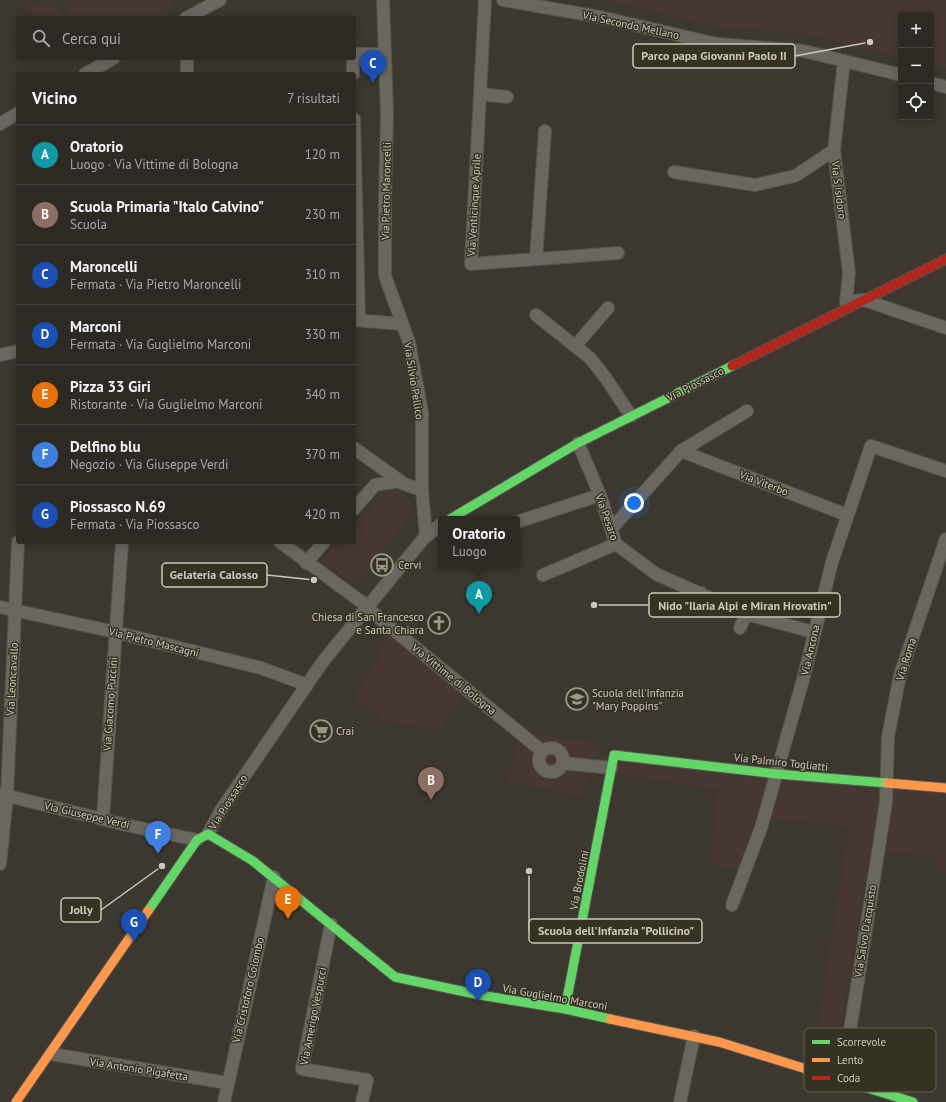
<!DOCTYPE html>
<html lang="it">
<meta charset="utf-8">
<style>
:root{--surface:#2d2a23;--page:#393630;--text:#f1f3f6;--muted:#a7a7a6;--line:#484641;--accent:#99968a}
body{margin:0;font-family:"PT Sans",sans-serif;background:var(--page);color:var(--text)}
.controls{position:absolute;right:12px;top:12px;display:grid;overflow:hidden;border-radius:4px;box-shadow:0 2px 10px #0003}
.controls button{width:36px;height:36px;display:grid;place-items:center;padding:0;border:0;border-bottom:1px solid var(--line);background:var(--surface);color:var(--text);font:20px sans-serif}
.you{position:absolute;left:634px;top:503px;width:14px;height:14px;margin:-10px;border:3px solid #fff;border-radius:50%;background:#1a73e8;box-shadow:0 0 0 6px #1a73e833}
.badge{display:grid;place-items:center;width:26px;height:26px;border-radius:50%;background:var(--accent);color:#fff;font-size:13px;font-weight:700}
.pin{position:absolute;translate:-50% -33px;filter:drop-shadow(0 1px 2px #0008)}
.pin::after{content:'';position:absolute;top:21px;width:14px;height:12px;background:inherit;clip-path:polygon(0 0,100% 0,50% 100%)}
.popup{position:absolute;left:438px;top:516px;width:82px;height:52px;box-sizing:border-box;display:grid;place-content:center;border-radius:4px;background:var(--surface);filter:drop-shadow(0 1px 3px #0005);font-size:13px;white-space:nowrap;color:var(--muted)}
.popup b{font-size:15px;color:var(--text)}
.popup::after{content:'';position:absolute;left:50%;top:100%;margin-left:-8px;border:8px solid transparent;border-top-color:var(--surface)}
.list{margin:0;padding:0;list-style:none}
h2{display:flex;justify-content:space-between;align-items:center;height:52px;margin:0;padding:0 16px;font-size:17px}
h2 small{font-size:13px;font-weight:400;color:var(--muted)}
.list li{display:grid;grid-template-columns:26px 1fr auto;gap:12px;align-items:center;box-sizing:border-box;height:60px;padding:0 16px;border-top:1px solid var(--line)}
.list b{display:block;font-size:15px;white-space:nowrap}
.list p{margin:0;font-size:13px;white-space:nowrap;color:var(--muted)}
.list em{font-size:13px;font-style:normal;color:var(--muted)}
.icon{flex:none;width:22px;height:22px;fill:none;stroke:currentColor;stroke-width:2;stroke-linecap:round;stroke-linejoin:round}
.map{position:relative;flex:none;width:946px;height:1102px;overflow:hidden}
.search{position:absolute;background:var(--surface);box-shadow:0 2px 10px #0003;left:16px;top:16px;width:340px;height:44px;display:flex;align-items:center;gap:10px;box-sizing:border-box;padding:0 14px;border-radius:4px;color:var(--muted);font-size:15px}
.panel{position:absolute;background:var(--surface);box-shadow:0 2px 10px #0003;left:16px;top:72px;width:340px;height:472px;border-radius:4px}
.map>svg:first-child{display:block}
.green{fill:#473733}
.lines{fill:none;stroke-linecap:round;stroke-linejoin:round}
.street-casing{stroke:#56544d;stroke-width:14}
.fast-casing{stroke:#56544d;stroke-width:11}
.slow-casing{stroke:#56544d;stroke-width:11}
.jam-casing{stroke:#56544d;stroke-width:11}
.street{stroke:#6a6660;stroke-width:12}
.fast{stroke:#63d668;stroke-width:9}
.slow{stroke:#ff974d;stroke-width:9}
.jam{stroke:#b3261e;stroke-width:9}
.labels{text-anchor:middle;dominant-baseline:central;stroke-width:3;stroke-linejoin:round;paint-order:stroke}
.street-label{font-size:11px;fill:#cbc8bb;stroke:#363222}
.poi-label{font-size:11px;fill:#cbc8bb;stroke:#363222;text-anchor:start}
.key{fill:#363222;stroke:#635f50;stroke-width:1}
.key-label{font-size:11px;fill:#cbc8bb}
.leader{fill:none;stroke:#cbc8bb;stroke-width:1.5}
.callout-dot{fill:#cbc8bb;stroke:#363222;stroke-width:1.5}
.callout{fill:#363222;stroke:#cbc8bb;stroke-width:1.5}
.callout-label{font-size:12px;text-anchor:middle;font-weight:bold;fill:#cbc8bb}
</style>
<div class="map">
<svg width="946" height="1102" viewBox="0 0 946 1102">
<rect width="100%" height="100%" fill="#3c382f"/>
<g class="green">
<polygon points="47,0 53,0 62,18 34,18 29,8"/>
<polygon points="62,0 173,0 168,12 159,18 70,18"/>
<polygon points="605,0 946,0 946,68 931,64 931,15 901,15 901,57 801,33 717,27"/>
<polygon points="387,490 401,491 410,504 410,516 356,586 321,561 338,542 354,542 354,525"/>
<polygon points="390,631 465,694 439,730 382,721 375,712 354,698 379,658 385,634"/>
<polygon points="520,723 540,735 600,743 599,756 765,778 946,794 946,874 937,873 935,857 871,850 835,1059 813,1058 849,827 759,817 738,870 710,865 718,789 589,770 581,797 509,782"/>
</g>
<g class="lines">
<g class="street-casing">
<g id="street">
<polyline points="383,0 387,113 385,201 385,276 409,342 422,412 422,490 426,536"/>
<polyline points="485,0 471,264 618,253"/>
<polyline points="503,0 600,17 717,44 804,51 901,75"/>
<polyline points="186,18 220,0"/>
<polyline points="354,54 385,54"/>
<polyline points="353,58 353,74"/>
<polyline points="844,61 834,150 849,273 846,302 864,300 946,328"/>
<polyline points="85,74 114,58"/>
<polyline points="187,74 187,58"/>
<polyline points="931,83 946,87"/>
<polyline points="480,94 507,97"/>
<polyline points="354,119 359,320"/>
<polyline points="0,124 18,113"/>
<polyline points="674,172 755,185 795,176 834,150"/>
<polyline points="536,259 545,131"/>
<polyline points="536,315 590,358 605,377 631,416"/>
<polyline points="354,320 402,324"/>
<polyline points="575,346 608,308"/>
<polyline points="0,355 18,351"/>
<polyline points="578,443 600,495 616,544 656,574 746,614 813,632"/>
<polyline points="354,448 400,481"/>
<polyline points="681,451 747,411"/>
<polyline points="354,509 375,485 400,481 401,483 422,490"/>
<polyline points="517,522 600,495"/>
<polyline points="612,528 681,451 847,515"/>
<polyline points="280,542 367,606 373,613 542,751"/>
<polyline points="306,563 324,542"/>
<polyline points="543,575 616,544"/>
<polyline points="0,607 115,632 261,668 307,685"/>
<polyline points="691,607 701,593"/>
<polyline points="740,628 746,614"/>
<circle cx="551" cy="760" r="12"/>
<polyline points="563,763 611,768"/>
<polyline points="0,794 126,825 197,840"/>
<polyline points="103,818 122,542"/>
<polyline points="208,834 221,810 324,660 424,538 441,524"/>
<polyline points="0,864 7,796 18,542"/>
<polyline points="732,905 761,828 804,676 832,562 871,446 946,471"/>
<polyline points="331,924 302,1069 367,1080 362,1102"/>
<polyline points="51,1054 228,1083"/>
<polyline points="840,1079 850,1031 886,802 888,737 900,675 946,539"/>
<polyline points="224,1102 274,877"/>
<polyline points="680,1102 694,1036"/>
</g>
</g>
<g class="fast-casing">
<g id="fast">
<polyline points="450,519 578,443 732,366"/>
<polyline points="148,911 197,840 208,834 253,861 395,977 480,995 565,1009 610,1019"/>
<polyline points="565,1009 614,755 777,774 887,783"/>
<polyline points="819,1073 913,1102"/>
</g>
</g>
<g class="slow-casing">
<g id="slow">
<polyline points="887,783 946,788"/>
<polyline points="610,1019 719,1042 819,1073"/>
<polyline points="16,1102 148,911"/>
</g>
</g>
<g class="jam-casing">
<polyline id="jam" points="732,366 946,259"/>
</g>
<use href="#street" class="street"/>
<use href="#fast" class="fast"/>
<use href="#slow" class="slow"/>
<use href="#jam" class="jam"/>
</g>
<defs>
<g id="bus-ring" transform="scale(1.15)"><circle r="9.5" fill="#363222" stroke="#99968a" stroke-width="1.5"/><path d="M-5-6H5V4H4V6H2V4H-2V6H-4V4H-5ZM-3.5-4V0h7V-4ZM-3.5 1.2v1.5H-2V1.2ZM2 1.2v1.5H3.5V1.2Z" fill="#99968a"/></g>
<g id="church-ring" transform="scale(1.15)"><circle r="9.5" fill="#363222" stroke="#99968a" stroke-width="1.5"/><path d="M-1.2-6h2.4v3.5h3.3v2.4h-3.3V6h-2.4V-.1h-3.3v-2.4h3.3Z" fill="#99968a"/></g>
<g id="school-ring" transform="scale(1.15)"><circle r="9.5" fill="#363222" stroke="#99968a" stroke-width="1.5"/><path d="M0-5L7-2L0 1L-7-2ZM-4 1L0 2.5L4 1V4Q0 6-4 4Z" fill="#99968a"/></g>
<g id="supermarket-ring" transform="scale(1.15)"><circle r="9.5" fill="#363222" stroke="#99968a" stroke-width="1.5"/><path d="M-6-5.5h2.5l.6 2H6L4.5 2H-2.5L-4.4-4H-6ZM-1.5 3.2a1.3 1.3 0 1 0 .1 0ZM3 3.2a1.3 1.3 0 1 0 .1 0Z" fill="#99968a"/></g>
</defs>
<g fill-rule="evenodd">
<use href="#bus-ring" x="382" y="565"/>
<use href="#church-ring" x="439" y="623"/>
<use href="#school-ring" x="577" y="699"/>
<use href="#supermarket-ring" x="321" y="731"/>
</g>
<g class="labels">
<g class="street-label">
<text transform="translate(631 25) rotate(12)">Via Secondo Mellano</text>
<text transform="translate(839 190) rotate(83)">Via S Isidoro</text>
<text transform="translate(386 191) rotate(-89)">Via Pietro Maroncelli</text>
<text transform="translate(474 205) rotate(-87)">Via Venticinque Aprile</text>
<text transform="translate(414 381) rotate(81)">Via Silvio Pellico</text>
<text transform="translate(695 384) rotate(-27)">Via Piossasco</text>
<text transform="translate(764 483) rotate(21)">Via Viterbo</text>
<text transform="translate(607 517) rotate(70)">Via Pesaro</text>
<text transform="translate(154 642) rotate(14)">Via Pietro Mascagni</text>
<text transform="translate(810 650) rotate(-77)">Via Ancona</text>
<text transform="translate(906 659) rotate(-73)">Via Roma</text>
<text transform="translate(12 679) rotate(-87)">Via Leoncavallo</text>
<text transform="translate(454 679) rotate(39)">Via Vittime di Bologna</text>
<text transform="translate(110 704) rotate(-86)">Via Giacomo Puccini</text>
<text transform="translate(781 762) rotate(6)">Via Palmiro Togliatti</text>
<text transform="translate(228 802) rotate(-58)">Via Piossasco</text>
<text transform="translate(87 815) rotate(13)">Via Giuseppe Verdi</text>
<text transform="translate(579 880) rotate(-79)">Via Brodolini</text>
<text transform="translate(865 931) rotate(-81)">Via Salvo D'acquisto</text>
<text transform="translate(248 990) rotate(-77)">Via Cristoforo Colombo</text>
<text transform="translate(555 997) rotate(10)">Via Guglielmo Marconi</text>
<text transform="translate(313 1016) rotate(-79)">Via Amerigo Vespucci</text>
<text transform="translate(139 1069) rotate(9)">Via Antonio Pigafetta</text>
</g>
<g class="poi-label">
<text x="398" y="565">Cervi</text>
<text x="424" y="617" text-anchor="end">Chiesa di San Francesco<tspan x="424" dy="13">e Santa Chiara</tspan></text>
<text x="592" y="693">Scuola dell'Infanzia<tspan x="592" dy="13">"Mary Poppins"</tspan></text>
<text x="336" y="731">Crai</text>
</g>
</g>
<rect x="804" y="1028" width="132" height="64" rx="6" class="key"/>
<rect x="812" y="1040" width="18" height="4" fill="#63d668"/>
<rect x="812" y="1058" width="18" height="4" fill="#ff974d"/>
<rect x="812" y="1076" width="18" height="4" fill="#b3261e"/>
<g class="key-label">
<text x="837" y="1046">Scorrevole</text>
<text x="837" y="1064">Lento</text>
<text x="837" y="1082">Coda</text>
</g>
<path class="leader" d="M870 42L795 56M314 580L267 575M594 605L649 605M162 866L101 910M529 871L529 931"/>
<g class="callout-dot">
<circle cx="870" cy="42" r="4"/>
<circle cx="314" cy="580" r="4"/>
<circle cx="594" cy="605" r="4"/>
<circle cx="162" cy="866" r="4"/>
<circle cx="529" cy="871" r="4"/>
</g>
<g class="callout">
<rect x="633" y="44" width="162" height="24" rx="4"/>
<rect x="162" y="563" width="105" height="24" rx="4"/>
<rect x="649" y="593" width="191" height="24" rx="4"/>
<rect x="61" y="898" width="40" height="24" rx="4"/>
<rect x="529" y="919" width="173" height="24" rx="4"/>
</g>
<g class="callout-label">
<text x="714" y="60">Parco papa Giovanni Paolo II</text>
<text x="214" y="579">Gelateria Calosso</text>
<text x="745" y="610">Nido "Ilaria Alpi e Miran Hrovatin"</text>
<text x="81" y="914">Jolly</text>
<text x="616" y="935">Scuola dell'Infanzia "Pollicino"</text>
</g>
</svg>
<div class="controls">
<button>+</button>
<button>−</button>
<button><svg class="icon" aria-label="locate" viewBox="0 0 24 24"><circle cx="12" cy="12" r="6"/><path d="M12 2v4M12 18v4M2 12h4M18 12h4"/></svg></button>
</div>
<div class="you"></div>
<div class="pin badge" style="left:479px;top:614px;background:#0f9aa8">A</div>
<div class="popup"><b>Oratorio</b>Luogo</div>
<div class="pin badge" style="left:431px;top:800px;background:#8d6e63">B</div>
<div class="pin badge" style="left:373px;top:83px;background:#1a4fb4">C</div>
<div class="pin badge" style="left:478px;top:1002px;background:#1a4fb4">D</div>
<div class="pin badge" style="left:288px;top:919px;background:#e8710a">E</div>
<div class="pin badge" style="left:158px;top:854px;background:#3f7fe0">F</div>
<div class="pin badge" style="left:134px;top:942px;background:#1a4fb4">G</div>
<div class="search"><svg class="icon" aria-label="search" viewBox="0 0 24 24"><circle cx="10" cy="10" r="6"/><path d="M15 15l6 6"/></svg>Cerca qui</div>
<section class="panel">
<h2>Vicino<small>7 risultati</small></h2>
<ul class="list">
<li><span class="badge" style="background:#0f9aa8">A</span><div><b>Oratorio</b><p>Luogo · Via Vittime di Bologna</p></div><em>120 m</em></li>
<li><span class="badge" style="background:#8d6e63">B</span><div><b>Scuola Primaria &quot;Italo Calvino&quot;</b><p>Scuola</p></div><em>230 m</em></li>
<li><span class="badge" style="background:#1a4fb4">C</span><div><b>Maroncelli</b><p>Fermata · Via Pietro Maroncelli</p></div><em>310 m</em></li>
<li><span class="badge" style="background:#1a4fb4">D</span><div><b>Marconi</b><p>Fermata · Via Guglielmo Marconi</p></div><em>330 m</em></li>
<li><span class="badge" style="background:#e8710a">E</span><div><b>Pizza 33 Giri</b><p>Ristorante · Via Guglielmo Marconi</p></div><em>340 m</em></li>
<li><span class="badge" style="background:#3f7fe0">F</span><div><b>Delfino blu</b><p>Negozio · Via Giuseppe Verdi</p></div><em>370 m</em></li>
<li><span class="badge" style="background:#1a4fb4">G</span><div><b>Piossasco N.69</b><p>Fermata · Via Piossasco</p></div><em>420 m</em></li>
</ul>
</section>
</div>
